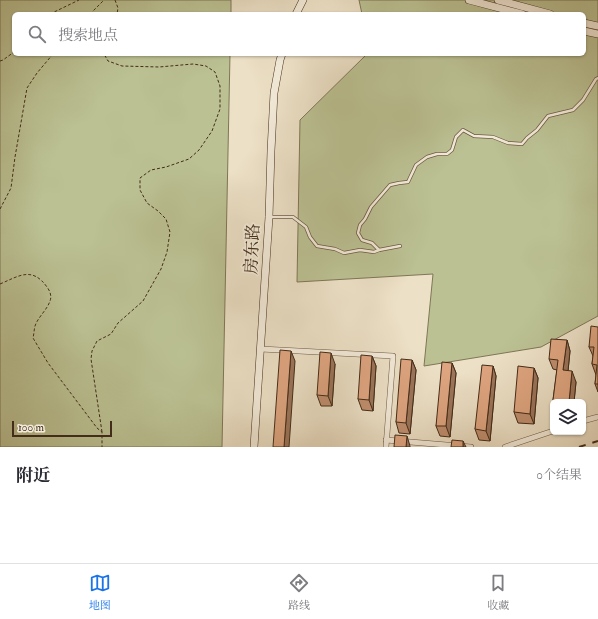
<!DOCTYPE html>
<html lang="zh">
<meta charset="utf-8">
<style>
:root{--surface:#fff;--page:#f2f2f3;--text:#2b2b33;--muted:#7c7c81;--line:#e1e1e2;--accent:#1a73e8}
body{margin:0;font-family:"IM FELL Double Pica","Noto Serif SC",serif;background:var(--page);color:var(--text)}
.controls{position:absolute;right:12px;bottom:12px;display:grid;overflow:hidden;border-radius:6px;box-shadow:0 1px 3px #0004}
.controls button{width:36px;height:36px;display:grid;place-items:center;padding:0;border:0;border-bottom:1px solid var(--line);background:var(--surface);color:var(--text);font:20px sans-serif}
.scale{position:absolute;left:12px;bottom:10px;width:100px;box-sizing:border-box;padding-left:4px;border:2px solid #432c19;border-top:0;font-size:11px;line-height:14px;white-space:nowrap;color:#432c19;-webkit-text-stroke:3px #f3ebda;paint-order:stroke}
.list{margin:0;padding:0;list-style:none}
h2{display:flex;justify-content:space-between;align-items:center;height:52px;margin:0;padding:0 16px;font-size:17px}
h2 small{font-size:13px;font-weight:400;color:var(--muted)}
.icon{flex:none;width:22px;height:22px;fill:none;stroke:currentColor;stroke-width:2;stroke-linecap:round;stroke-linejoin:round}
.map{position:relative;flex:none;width:598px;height:447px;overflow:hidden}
.search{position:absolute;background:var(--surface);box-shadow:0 1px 3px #0004;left:12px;right:12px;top:12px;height:44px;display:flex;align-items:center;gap:10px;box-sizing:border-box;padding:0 14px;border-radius:6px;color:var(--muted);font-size:15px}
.sheet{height:116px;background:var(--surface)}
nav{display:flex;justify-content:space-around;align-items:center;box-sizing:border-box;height:56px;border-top:1px solid var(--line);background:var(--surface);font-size:11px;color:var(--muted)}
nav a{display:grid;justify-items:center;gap:2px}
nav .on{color:var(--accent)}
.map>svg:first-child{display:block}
.green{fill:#bbc193;stroke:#7f7656}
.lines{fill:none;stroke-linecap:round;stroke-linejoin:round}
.lane-casing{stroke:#6d5944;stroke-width:4}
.street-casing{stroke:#6d5944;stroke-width:6}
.secondary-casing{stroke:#432c19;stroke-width:8}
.path{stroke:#432c19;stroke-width:1;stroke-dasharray:3 2;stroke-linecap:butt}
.lane{stroke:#f3ebda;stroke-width:2.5}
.street{stroke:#f3ebda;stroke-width:5}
.secondary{stroke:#f3ebda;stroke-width:7}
.rail{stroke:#432c19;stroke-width:2;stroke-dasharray:7 7;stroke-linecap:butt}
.wall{fill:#bf8e6e;stroke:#432c19}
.shaded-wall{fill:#9b745a;stroke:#432c19}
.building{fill:#dea580;stroke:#432c19}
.labels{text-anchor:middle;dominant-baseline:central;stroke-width:3.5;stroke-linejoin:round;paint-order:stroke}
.street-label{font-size:17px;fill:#432c19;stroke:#f3ebda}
</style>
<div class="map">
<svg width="598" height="447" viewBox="0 0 598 447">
<rect width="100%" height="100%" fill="#ece0c6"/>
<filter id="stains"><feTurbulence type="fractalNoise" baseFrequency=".005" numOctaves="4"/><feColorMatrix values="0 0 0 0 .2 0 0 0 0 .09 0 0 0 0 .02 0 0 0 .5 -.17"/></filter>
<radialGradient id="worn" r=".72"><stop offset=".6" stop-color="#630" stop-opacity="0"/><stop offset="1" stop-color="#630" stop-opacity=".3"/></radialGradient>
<g class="green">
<polygon points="0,0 231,0 231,14 14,14 14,54 230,54 222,447 0,447"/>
<polygon points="359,0 598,0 598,316 541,347 424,366 433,274 297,282 300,120 367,54 584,54 584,14 362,14"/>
</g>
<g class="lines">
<g class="lane-casing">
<g id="lane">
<polyline points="270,217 293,217 306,227 310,237 317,246 335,249 344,253 360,250 374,252 379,250"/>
<polyline points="400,246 379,250 372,243 362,240 358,233 360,225 365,219 371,207 390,185 399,183 408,182 416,165 427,157 437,154 447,154 452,150 456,137 463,130 474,136 493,137 508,143 522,144 527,138 537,130 548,116 573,110 583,100 596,79 598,78"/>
</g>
</g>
<g class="street-casing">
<g id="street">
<polyline points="261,349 393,356 386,447"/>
<polyline points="583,421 598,417"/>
<polyline points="386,440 471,447"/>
<polyline points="505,447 553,431"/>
</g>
</g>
<g class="secondary-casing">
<g id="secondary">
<polyline points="469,0 522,14"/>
<polyline points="498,0 550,14"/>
<polyline points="296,14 303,0"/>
<polyline points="584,23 598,26"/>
<polyline points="584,31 598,34"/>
<polyline points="254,447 269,217 271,151 274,93 280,60 282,54"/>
</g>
</g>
<g class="path">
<polyline points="115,0 118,8 117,14"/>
<polyline points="50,14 79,0"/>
<polyline points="90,14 104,0"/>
<polyline points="0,61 3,60 14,52"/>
<polyline points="0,209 11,188 15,157 27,88 37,73 53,54"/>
<path d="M 0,284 C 19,276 32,266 47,287 C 50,291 52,296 50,301 C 47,310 38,317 35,326 C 34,330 34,334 33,338 L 48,363 L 97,428 L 102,432 L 102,447"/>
<polyline points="102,432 91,359 92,351 97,341 111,334 118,323 143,301 161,269 167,252 170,232 166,219 158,211 147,203 140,190 140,178 151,170 166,167 189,159 199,150 212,131 220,109 220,86 215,72 206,66 193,64 159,67 122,66 108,61 104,54"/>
</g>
<use href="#lane" class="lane"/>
<use href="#street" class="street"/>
<use href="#secondary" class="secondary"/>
<polyline class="rail" points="579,447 598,441"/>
</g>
<g class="wall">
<polygon points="598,327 598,392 595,384 596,375 592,364 593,356 589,347"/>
<polygon points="567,340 570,351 568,371 576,382 574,402 554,402 553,400 557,370 553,369 549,359"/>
<polygon points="372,356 376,366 373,411 362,410 358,399"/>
<polygon points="412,360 416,370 410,434 399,433 396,422"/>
<polygon points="452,363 456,373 450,437 440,436 436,426"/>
<polygon points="335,364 332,406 321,406 317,395"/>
<polygon points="493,366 496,376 490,441 479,440 475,429"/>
<polygon points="534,368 538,378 534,424 518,423 514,412"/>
</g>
<g class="shaded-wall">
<polygon points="567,340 570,351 567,381 563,370"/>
<polygon points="291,351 295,361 289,447 284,447"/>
<polygon points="331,353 335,364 332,406 328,396"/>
<polygon points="372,356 376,366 373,411 369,400"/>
<polygon points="412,360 416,370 410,434 406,423"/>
<polygon points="452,363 456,373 450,437 446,426"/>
<polygon points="493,366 496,376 490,441 486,431"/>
<polygon points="534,368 538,378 534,424 530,414"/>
<polygon points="572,371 576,382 574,402 569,402"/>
<polygon points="407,436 410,446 410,447 406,447"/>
<polygon points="463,441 466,447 463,447"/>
</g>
<g class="building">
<polygon points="591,326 598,327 598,384 595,384 597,365 592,364 594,347 589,347"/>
<polygon points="551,339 567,340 563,370 572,371 569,402 553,400 558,360 549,359"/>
<polygon points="280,350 291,351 284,447 273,447"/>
<polygon points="320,352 331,353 328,396 317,395"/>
<polygon points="361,355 372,356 369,400 358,399"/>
<polygon points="401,359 412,360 406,423 396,422"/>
<polygon points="442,362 452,363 446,426 436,426"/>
<polygon points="482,365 493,366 486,431 475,429"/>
<polygon points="518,366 534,368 530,414 514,412"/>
<polygon points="395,435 407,436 406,447 394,447"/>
<polygon points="452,440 463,441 463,447 451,447"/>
</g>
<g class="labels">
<g class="street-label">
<text transform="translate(252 249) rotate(-87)">房东路</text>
</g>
</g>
<rect width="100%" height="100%" filter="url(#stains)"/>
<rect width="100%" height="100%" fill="url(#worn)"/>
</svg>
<div class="controls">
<button><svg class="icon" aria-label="layers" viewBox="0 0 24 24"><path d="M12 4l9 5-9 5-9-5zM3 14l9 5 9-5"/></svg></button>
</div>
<div class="scale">100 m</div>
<div class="search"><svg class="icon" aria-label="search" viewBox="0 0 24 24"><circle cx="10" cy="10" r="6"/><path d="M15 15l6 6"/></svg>搜索地点</div>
</div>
<section class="sheet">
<h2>附近<small>0个结果</small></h2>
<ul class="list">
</ul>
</section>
<nav>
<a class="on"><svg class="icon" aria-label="map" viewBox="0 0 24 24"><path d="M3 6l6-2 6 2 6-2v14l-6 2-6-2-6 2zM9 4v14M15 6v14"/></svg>地图</a>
<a><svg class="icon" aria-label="directions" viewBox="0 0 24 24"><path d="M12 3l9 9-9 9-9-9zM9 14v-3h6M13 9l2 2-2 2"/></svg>路线</a>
<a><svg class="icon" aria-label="saved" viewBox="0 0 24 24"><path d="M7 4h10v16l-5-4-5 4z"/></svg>收藏</a>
</nav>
